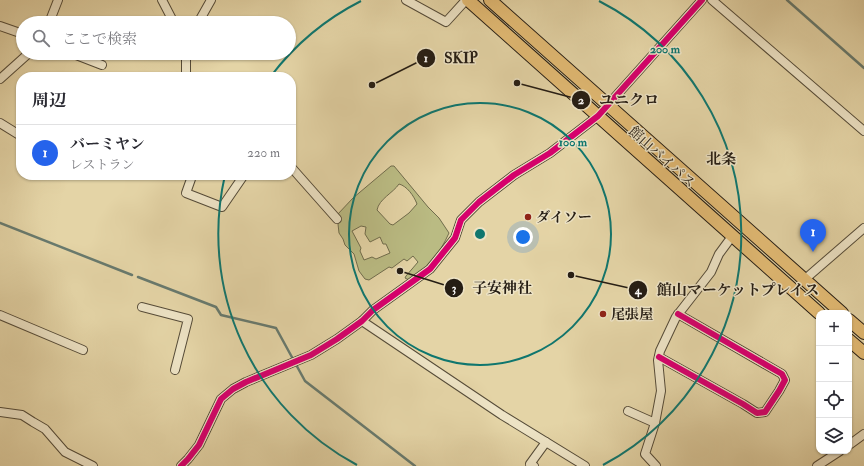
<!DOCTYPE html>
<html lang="ja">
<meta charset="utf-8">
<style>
:root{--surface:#fff;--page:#f7f7f7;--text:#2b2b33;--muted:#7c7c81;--line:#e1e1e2;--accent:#2563eb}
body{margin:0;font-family:"IM FELL Double Pica","Noto Serif JP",serif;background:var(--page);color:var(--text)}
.controls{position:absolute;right:12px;bottom:12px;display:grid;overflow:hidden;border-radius:8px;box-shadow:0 1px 3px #0004}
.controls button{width:36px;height:36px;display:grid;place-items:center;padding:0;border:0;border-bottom:1px solid var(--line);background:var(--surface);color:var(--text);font:20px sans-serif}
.you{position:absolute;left:523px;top:237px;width:14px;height:14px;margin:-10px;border:3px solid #fff;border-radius:50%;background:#1a73e8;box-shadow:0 0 0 6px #1a73e833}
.badge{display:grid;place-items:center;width:26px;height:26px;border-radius:50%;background:var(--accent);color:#fff;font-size:13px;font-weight:700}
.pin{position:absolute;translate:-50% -33px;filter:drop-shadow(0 1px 2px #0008)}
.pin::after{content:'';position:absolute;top:21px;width:14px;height:12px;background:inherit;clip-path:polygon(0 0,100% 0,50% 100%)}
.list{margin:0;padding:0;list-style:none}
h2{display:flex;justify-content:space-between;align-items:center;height:52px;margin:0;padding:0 16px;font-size:17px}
h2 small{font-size:13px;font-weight:400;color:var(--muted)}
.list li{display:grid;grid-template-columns:26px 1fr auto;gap:12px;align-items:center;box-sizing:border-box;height:56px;padding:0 16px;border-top:1px solid var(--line)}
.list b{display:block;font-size:15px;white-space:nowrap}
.list p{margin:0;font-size:13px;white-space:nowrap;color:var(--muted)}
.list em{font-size:13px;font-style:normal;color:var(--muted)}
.icon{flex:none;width:22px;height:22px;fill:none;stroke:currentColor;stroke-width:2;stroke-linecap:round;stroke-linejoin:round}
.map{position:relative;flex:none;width:864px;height:466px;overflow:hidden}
.search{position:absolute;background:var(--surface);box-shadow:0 1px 3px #0004;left:16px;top:16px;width:280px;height:44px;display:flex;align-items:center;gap:10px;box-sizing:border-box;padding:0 14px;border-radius:22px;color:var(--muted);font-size:15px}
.panel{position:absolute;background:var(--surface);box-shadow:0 1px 3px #0004;left:16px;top:72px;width:280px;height:108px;border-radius:16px}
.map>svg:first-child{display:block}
.green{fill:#babb83;stroke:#706c4c;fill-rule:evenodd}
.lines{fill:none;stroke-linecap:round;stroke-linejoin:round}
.stream{stroke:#687a6e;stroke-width:2.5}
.minor-casing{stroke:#554b38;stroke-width:10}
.highway-casing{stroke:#251d14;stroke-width:14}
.minor{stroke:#ede3c5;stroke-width:8}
.highway{stroke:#e2ba73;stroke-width:12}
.cycleway-casing{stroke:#ede3c5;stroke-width:8}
.cycleway{stroke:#d6006c;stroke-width:6}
.ring{fill:none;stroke:#0f766e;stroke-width:2}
.poi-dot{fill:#8f2418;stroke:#ede3c5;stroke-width:1.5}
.labels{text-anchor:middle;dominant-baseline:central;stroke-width:3;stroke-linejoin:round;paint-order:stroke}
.street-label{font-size:14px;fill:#251d14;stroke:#ede3c5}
.poi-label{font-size:14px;font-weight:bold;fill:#251d14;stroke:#ede3c5;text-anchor:start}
.neighbourhood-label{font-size:15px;font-weight:bold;fill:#251d14;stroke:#ede3c5}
.centre{fill:#0f766e;stroke:#ede3c5;stroke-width:2}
.ring-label{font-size:12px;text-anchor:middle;font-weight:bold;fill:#0f766e;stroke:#ede3c5;stroke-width:3;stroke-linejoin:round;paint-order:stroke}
.leader{fill:none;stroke:#251d14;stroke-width:1.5}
.callout-dot{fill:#251d14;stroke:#ede3c5;stroke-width:1.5}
.mark-label{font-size:12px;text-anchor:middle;font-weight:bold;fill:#fff}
.callout-label{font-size:15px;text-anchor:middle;font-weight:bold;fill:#251d14;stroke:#ede3c5;stroke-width:3;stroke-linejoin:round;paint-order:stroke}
</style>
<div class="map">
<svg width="864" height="466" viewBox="0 0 864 466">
<rect width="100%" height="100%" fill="#e4d4a6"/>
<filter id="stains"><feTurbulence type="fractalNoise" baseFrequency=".005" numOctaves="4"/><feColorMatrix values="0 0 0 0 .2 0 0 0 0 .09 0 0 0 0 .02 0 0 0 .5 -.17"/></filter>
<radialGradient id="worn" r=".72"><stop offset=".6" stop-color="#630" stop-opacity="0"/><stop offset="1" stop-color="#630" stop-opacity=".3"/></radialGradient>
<path class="green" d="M 391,166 L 394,166 L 428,207 L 439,218 L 449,233 C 439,255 429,267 409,280 L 405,278 L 406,276 L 418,262 L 413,256 L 407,261 L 404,259 L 392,268 L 389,267 L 369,280 L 365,279 L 359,271 L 354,254 L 345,245 L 343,239 L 339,233 L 337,215 L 353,198 ZM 399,184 C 407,186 414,196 417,204 L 409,213 L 393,225 L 390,224 L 377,210 C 379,199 393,193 399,184 ZM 361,226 L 366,227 L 365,234 L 370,242 L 380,237 L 383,244 L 386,244 L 390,253 L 376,259 L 372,257 L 364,260 L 360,251 L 361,248 L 352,231 Z"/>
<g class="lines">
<g class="stream">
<polyline points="787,0 864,68"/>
<polyline points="0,223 132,275"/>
<polyline points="138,277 216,307 221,315 276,328 305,381 415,466"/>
</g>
<g class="minor-casing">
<g id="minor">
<polyline points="162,0 174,23"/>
<polyline points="406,0 446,22 466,0"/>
<polyline points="712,0 864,131"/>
<polyline points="49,23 58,0"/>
<polyline points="198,23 211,0"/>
<polyline points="0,26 23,34"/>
<polyline points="71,53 102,65"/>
<polyline points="186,53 186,77"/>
<polyline points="0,79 29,53"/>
<polyline points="0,123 21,136"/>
<polyline points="291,167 337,219"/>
<polyline points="187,175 191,179 186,193 222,207 244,175"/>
<polyline points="804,280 864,228"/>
<polyline points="142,307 188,319 175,370"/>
<polyline points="0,315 83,350"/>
<polyline points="362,321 502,415 585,466"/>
<polyline points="659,357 743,404 757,413 765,412 779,391 785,380 782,374 678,314"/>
<polyline points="628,411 655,423"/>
<polyline points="0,412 22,415 33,422 45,429 65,452 93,466"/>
<polyline points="849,445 864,434"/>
<polyline points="181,466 188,459 199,445 221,399 233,389 246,382 311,355 337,339 362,321 373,310 430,269 455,238 461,220 479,202 514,175 550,153 598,116 702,0"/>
<polyline points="534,466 530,464 546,442"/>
<polyline points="656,466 645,454 655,423 661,391 658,360 660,351 676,317 711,272 719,254 733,235"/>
<polyline points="817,466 840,451"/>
</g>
</g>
<g class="highway-casing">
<g id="highway">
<polyline points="468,0 819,313"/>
<polyline points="490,0 842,313"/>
<polyline points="849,320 864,333"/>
<polyline points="849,340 864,353"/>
</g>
</g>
<use href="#minor" class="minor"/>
<use href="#highway" class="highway"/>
<g class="cycleway-casing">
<g id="cycleway">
<polyline points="659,357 743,404 757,413 765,412 779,391 785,380 782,374 678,314"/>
<polyline points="181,466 188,459 199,445 221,399 233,389 246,382 311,355 337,339 362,321 373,310 430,269 455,238 461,220 479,202 514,175 550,153 598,116 702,0"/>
</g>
</g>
<use href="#cycleway" class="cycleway"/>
</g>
<g class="ring">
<circle cx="480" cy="234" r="131"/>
<path d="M357 465A262 262 0 0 1 225 175M271 76A262 262 0 0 1 361 1M599 1A262 262 0 0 1 603 465"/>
</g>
<g class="poi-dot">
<circle cx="528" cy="217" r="4"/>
<circle cx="603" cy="314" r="4"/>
</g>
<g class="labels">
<g class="street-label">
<text transform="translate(662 157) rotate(42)">館山バイパス</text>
</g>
<g class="poi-label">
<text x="536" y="217">ダイソー</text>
<text x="611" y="314">尾張屋</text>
</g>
<g class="neighbourhood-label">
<text x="721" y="159">北条</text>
</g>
</g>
<circle cx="480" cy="234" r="6" class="centre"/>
<g class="ring-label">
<text x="665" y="53">200 m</text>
<text x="573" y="146">100 m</text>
</g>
<path class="leader" d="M372 85L426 58M517 83L581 100M400 271L454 288M571 275L638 290"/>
<g class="callout-dot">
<circle cx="372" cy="85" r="4"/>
<circle cx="517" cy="83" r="4"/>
<circle cx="400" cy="271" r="4"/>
<circle cx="571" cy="275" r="4"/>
<circle cx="426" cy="58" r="10"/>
<circle cx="581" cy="100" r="10"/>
<circle cx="454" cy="288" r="10"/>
<circle cx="638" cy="290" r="10"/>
</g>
<g class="mark-label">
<text x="426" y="62">1</text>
<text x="581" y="104">2</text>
<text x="454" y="292">3</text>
<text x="638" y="294">4</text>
</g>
<g class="callout-label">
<text x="461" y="63">SKIP</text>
<text x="629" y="105">ユニクロ</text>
<text x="502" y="293">子安神社</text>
<text x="738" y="295">館山マーケットプレイス</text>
</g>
<rect width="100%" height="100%" filter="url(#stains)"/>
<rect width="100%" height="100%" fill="url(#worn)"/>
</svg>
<div class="controls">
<button>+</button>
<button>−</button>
<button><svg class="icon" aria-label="locate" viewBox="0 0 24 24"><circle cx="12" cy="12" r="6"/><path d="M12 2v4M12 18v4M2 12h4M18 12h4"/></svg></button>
<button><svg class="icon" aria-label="layers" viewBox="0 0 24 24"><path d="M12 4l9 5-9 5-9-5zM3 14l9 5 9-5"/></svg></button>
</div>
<div class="you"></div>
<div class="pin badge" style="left:813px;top:252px">1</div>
<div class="search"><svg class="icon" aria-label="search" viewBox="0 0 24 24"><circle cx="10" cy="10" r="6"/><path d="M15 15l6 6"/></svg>ここで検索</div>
<section class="panel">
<h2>周辺<small></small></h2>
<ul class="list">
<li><span class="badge">1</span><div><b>バーミヤン</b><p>レストラン</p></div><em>220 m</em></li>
</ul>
</section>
</div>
